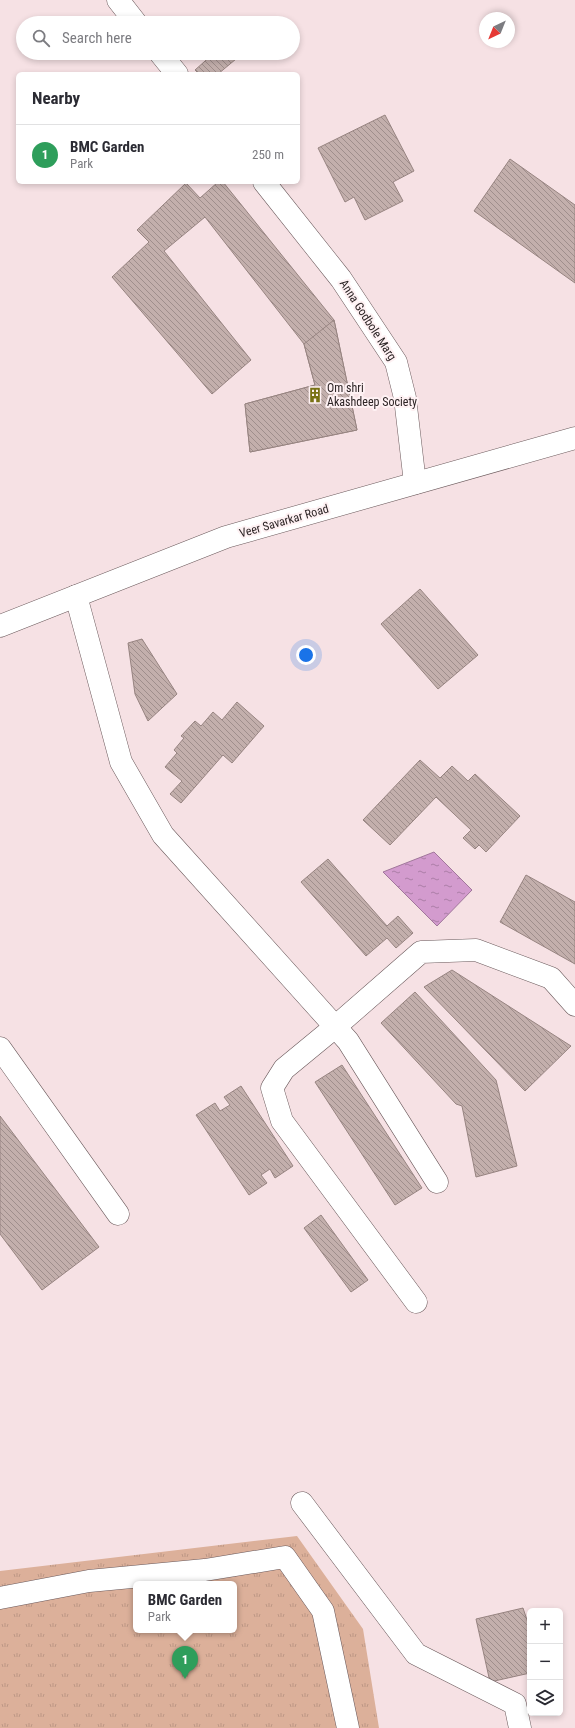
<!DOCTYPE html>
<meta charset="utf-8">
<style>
:root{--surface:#fff;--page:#f2f2f3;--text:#2b2b33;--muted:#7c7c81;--line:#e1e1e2;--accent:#787214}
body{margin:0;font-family:"Roboto Condensed",sans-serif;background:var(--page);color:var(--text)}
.controls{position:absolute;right:12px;bottom:12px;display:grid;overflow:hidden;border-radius:6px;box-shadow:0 2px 6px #0003}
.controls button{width:36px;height:36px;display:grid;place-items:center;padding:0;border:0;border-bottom:1px solid var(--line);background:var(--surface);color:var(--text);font:20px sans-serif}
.compass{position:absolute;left:479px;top:12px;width:36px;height:36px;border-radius:50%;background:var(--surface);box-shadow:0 2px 6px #0003;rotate:223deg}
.you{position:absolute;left:306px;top:655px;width:14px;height:14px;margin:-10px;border:3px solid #fff;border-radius:50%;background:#1a73e8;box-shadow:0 0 0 6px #1a73e833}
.badge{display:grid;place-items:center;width:26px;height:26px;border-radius:50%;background:var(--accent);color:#fff;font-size:13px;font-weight:700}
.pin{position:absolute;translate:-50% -33px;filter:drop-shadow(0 1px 2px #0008)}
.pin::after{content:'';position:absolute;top:21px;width:14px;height:12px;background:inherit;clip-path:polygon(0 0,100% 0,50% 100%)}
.popup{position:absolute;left:133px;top:1581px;width:104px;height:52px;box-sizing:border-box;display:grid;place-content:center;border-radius:6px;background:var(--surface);filter:drop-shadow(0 1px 3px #0005);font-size:13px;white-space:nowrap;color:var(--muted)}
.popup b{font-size:15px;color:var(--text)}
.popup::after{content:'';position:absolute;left:50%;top:100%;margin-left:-8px;border:8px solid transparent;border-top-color:var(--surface)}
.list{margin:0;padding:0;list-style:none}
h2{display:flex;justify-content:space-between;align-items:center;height:52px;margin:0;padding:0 16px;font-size:17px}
h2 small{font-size:13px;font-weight:400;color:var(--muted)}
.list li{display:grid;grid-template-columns:26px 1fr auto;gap:12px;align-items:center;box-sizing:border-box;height:60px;padding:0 16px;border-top:1px solid var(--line)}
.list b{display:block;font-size:15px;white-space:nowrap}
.list p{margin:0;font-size:13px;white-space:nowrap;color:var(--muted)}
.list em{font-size:13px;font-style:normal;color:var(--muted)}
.icon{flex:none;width:22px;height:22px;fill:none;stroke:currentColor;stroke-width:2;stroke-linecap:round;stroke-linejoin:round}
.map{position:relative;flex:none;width:575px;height:1728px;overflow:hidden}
.search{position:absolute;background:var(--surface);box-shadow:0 2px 6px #0003;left:16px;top:16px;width:284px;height:44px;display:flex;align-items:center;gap:10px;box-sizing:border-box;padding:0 14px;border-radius:22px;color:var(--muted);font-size:15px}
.panel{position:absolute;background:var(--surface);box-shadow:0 2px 6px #0003;left:16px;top:72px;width:284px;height:112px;border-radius:6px}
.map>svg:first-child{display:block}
.park{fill:url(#park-tufts);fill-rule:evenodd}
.water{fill:url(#water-ripples);stroke:#a1779b}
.building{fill:url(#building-back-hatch);stroke:#978481}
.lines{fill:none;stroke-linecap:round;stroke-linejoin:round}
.minor-casing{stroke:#6a595b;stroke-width:23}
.minor{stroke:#fff;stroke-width:22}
.labels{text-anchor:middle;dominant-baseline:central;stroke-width:4;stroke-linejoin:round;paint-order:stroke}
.street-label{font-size:12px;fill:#2b2324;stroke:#fef1f3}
.poi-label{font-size:12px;fill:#2b2324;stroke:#fef1f3;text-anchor:start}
</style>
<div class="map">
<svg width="575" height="1728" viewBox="0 0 575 1728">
<defs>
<pattern id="park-tufts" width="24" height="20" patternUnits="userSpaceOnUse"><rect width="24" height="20" fill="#dcb09a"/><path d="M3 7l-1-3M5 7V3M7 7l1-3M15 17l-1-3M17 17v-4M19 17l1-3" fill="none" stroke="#bd9785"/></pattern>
<pattern id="water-ripples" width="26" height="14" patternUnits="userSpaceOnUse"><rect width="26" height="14" fill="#d39bce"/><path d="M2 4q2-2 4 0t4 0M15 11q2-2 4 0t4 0" fill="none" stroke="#ab7ea7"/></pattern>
<pattern id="building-back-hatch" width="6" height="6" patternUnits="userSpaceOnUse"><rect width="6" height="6" fill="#c3afac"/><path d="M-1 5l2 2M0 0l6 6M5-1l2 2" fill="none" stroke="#9f8e8c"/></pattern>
</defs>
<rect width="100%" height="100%" fill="#f6e1e4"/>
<path class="park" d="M 297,1536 L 363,1629 L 379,1728 L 0,1728 L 0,1571 ZM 136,1584 L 234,1584 L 234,1630 L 136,1630 Z"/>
<polygon class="water" points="434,852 472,890 437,926 383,872"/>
<g class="building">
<polygon points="214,53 242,53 242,54 218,74 199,74 195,70"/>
<polygon points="385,115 414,171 393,182 403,201 365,220 354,197 345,202 318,148"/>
<polygon points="510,159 575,205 575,283 474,211"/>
<polygon points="218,182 223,182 334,320 357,430 250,452 245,404 315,385 304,344 205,217 164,251 251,360 212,394 112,277 149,242 137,230 186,183 200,198"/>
<polygon points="334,320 357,430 250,452 245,404 315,385 304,344"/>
<polygon points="420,589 478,655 438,689 381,624"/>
<polygon points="142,639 177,694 148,721 135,694 128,643"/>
<polygon points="237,702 264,726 232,763 223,755 181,803 170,794 182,781 165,767 177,753 174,750 184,738 181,736 195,721 201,726 213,712 222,720"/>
<polygon points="420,760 440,778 452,766 468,781 475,774 520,816 486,852 479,845 475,849 463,838 471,830 436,797 390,845 363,820"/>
<polygon points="328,859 387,926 398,916 413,933 396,948 387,938 366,956 301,882"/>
<polygon points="526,875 575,902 575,964 500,922"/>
<polygon points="452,970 571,1046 525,1091 424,987"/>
<polygon points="415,992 496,1080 517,1166 476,1177 462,1106 456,1104 381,1023"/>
<polygon points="342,1065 422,1188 395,1205 315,1082"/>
<polygon points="241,1086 293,1166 275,1178 270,1169 261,1175 267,1183 249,1195 196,1115 215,1103 220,1111 230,1105 224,1097"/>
<polygon points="0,1116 99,1247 42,1290 0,1234"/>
<polygon points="321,1215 368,1280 351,1292 304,1228"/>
<polygon points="523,1608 530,1629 530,1673 490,1682 476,1619"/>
</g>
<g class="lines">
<g class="minor-casing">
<g id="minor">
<polyline points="118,0 136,23"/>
<polyline points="160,53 177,74"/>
<polyline points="264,182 341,279 396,362 405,398 415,483"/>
<polyline points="76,596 121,762 163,835 348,1041 437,1182"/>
<polyline points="0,626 226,537 575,438"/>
<polyline points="0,1048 118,1214"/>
<polyline points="416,1302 282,1121 272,1088 284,1069 335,1027 421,952 476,950 551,978 575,1005"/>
<polyline points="302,1503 416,1654 515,1704 520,1728"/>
<polyline points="0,1598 89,1581 205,1570 285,1557 323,1611 348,1728"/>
</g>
</g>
<use href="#minor" class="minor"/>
</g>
<defs>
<g id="building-bare" transform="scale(1.2)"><path d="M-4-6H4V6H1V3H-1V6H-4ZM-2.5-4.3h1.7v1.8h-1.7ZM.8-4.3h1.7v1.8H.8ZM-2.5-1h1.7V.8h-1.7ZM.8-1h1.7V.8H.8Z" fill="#787214" stroke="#fef1f3" stroke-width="2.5" paint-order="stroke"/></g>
</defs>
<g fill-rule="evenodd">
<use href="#building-bare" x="315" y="395"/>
</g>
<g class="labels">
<g class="street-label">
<text transform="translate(368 320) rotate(57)">Anna Godbole Marg</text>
<text transform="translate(284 521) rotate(-16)">Veer Savarkar Road</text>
</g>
<g class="poi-label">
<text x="327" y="388">Om shri<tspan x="327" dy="14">Akashdeep Society</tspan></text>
</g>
</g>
</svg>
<div class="controls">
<button>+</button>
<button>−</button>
<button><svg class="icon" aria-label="layers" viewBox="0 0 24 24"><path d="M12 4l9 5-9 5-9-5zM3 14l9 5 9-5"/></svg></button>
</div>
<svg class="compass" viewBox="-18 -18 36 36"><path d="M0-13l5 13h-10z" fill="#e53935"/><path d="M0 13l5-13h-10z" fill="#7c7c81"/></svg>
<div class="you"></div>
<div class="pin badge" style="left:185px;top:1679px;background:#2e9e5b">1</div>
<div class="popup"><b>BMC Garden</b>Park</div>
<div class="search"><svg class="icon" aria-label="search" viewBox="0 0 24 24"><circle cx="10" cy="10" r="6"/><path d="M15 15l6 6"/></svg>Search here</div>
<section class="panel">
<h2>Nearby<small></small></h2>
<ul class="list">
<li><span class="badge" style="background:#2e9e5b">1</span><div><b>BMC Garden</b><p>Park</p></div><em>250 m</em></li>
</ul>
</section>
</div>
